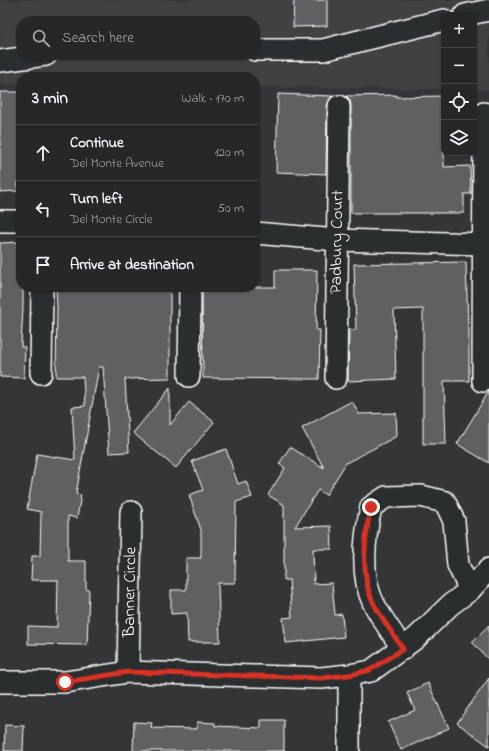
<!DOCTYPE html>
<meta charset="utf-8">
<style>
:root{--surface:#262828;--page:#2e3030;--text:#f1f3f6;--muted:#a4a6a8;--line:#424445}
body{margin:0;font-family:"Indie Flower",sans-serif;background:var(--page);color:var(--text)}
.controls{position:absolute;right:12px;top:12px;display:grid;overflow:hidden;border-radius:8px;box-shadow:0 1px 3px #0004}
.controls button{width:36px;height:36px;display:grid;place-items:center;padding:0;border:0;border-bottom:1px solid var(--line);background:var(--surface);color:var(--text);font:20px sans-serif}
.stop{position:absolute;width:12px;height:12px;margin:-9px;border:3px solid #d93025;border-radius:50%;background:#fff}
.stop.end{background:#d93025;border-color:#fff;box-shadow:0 1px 4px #0008}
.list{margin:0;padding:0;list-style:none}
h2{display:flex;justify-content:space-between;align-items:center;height:52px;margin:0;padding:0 16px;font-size:17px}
h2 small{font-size:13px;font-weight:400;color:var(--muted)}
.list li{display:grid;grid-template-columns:26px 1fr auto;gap:12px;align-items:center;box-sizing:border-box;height:56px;padding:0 16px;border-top:1px solid var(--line)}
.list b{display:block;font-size:15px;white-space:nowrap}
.list p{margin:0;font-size:13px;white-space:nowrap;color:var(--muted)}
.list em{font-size:13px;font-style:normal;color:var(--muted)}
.icon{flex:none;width:22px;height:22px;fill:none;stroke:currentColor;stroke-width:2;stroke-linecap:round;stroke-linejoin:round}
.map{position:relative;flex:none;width:489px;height:751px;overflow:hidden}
.search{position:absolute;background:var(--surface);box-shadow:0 1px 3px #0004;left:16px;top:16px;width:244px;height:44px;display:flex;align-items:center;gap:10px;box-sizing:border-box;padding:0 14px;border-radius:16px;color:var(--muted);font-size:15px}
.panel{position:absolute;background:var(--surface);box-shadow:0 1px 3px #0004;left:16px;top:72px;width:244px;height:220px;border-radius:16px}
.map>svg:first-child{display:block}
.built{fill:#404243;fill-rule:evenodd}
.building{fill:#5f6162;stroke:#fff}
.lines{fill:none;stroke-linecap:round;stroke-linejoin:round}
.minor-casing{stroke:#fff;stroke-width:24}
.minor{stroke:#2a2d2e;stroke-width:21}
.route{stroke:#d93025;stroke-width:5}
.labels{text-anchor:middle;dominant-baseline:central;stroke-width:3.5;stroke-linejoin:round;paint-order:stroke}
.street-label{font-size:17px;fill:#fff;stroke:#2a2d2e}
</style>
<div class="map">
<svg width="489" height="751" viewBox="0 0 489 751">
<rect width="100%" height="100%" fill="#333536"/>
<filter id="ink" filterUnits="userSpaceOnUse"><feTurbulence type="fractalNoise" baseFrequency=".025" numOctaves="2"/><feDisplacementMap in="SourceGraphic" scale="8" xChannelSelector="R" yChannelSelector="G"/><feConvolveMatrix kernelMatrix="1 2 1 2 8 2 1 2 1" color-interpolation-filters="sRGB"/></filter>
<g filter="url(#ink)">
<path class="built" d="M 0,0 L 489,0 L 489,90 L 474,89 L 474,15 L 444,15 L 444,89 L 255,87 L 255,77 L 21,77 L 21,84 L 0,84 ZM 21,21 L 255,21 L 255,55 L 21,55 Z"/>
<g class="building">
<polygon points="294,0 327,0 327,26 293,27"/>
<polygon points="0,92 21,92 21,182 18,182 18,191 0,192"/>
<polygon points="278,94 332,96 327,106 326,174 276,172"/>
<polygon points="396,95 396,97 444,96 444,167 470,166 471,194 464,194 464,213 351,213 351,106 350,100 346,96"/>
<polygon points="21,242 21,287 23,287 23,307 21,347 25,347 24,378 0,377 0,243"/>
<polygon points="466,262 468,327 469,327 469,381 444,381 446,444 423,444 423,309 394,310 396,379 348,381 349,330 356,330 354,264"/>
<polygon points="275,270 317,270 316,330 320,330 319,379 203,378 202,287 275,287"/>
<polygon points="56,287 170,287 170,378 125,379 129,452 109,453 103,367 99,367 76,494 81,495 77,518 68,516 68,561 86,561 86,589 89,590 87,645 28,644 28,626 57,627 58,580 31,580 32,556 40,556 41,512 27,509 37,454 75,460 72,407 85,406 83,377 56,377 57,308"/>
<polygon points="170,388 170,425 189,402 214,422 176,468 133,433"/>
<polygon points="489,391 489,463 457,444"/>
<polygon points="352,401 359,414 396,413 397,436 346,463 326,495 318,490 295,527 331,526 332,549 313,549 314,584 332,583 335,615 342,614 344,637 286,643 283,618 292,617 289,580 284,580 284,505 268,495 285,468 279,464 290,447 324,468 302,428"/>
<polygon points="226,449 238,484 246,481 252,497 236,502 235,583 218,583 220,642 188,642 187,613 171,614 171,590 186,590 186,558 201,558 201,530 189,495 203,490 192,461"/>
<polygon points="489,625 489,660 472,642"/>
<polygon points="489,678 489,746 457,723"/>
<polygon points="428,683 449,728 401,750 388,722 415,710 407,693"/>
<polygon points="261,720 284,720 284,751 133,751 134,722 152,723 151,728 197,729 197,722 215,723 215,726 261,728"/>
<polygon points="5,725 24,726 23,751 4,751"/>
</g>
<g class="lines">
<g class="minor-casing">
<g id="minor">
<polyline points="465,15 489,10"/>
<polyline points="255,50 323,50 444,20"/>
<polyline points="0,61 46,55"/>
<polyline points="0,221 21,221"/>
<polyline points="255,233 337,240 484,244 489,246"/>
<polyline points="41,373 42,287"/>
<polyline points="189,376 190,287"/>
<polyline points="336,378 339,106"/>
<polyline points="483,381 484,113"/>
<path d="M 403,649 C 393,634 381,618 373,602 C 360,575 365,535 371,507 L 386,497 L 421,496 L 445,502 L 454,521 L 458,565 L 470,590"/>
<polyline points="128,672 131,512"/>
<polyline points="0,682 65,682 128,672 321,678 349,675 371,671 416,638 450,605 470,590 489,569"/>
<polyline points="349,751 349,675"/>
</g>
</g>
<use href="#minor" class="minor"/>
</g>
</g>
<g class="lines" filter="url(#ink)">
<path class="route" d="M 65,682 L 128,672 L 321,678 L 349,675 L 370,670 L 403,649 C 393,634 381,618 373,602 C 360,576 365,535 371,507"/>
</g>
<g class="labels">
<g class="street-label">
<text transform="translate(337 242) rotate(-89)">Padbury Court</text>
<text transform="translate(130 592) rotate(-89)">Banner Circle</text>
</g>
</g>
</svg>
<div class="controls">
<button>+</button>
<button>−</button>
<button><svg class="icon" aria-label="locate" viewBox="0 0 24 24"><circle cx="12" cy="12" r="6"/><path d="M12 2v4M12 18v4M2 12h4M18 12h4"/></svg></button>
<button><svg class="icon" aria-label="layers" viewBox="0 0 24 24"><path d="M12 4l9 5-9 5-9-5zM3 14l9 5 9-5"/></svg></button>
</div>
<div class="stop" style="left:65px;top:682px"></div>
<div class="stop end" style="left:371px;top:507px"></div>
<div class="search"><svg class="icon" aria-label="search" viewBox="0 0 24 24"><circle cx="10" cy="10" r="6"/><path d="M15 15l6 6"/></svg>Search here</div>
<section class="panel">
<h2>3 min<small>Walk · 170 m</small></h2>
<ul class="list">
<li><svg class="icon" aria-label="ahead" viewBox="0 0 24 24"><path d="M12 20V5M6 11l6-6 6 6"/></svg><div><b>Continue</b><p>Del Monte Avenue</p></div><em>120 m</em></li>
<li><svg class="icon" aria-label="left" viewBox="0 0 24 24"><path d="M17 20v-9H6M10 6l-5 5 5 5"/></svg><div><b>Turn left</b><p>Del Monte Circle</p></div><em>50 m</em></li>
<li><svg class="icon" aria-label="arrive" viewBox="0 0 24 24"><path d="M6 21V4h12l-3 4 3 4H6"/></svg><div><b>Arrive at destination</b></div></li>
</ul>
</section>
</div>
